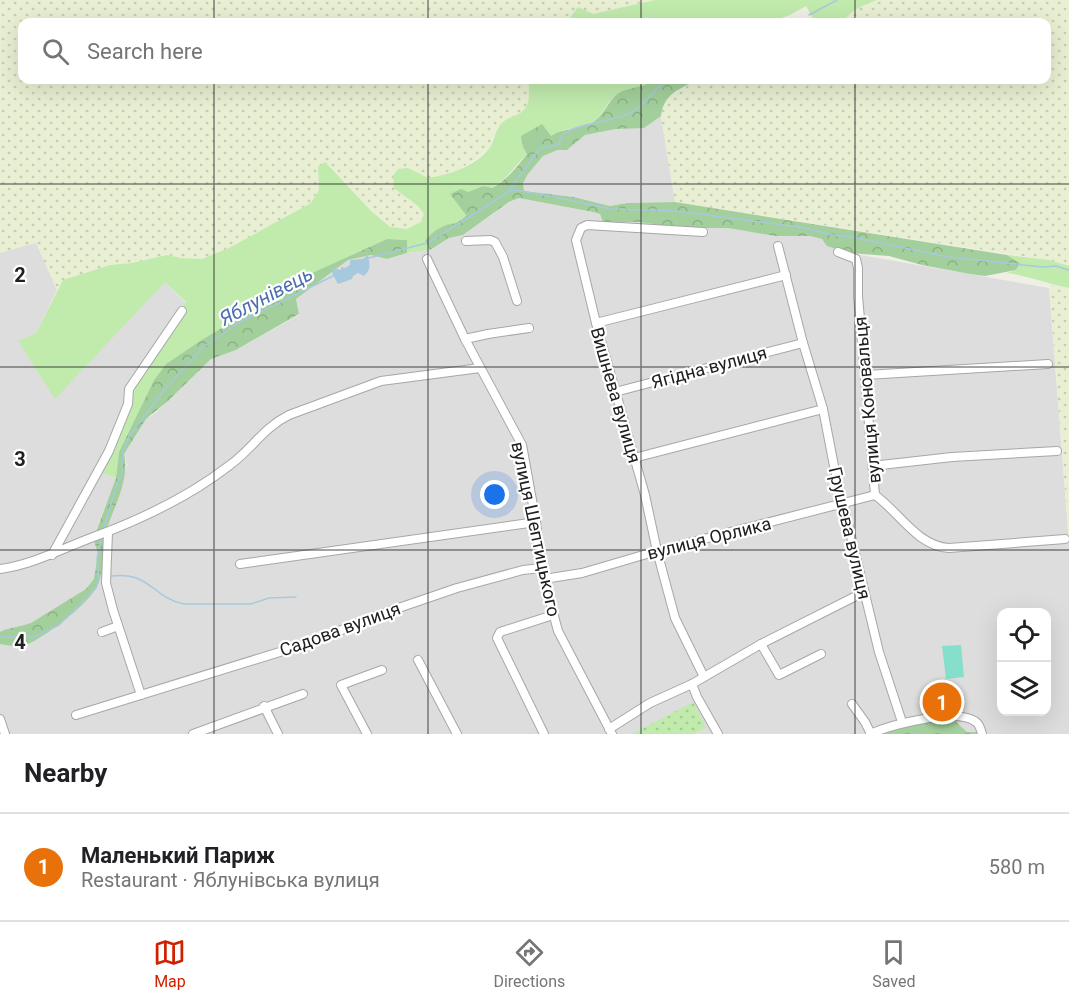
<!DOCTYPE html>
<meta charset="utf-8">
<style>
:root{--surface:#fff;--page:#f2f2f2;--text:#202124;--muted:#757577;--line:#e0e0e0;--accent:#cf2201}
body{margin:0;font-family:Roboto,sans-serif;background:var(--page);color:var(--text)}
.controls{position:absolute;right:18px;bottom:18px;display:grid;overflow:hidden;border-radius:12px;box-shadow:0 6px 24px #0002}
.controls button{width:54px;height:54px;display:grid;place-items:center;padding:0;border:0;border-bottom:2px solid var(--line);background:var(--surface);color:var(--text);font:30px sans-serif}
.you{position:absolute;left:495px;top:495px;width:21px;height:21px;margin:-15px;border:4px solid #fff;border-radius:50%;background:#1a73e8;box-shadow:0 0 0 9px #1a73e833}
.badge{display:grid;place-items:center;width:39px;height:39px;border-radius:50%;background:var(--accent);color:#fff;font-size:20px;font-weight:700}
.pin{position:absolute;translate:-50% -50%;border:3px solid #fff;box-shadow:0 2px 6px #0006}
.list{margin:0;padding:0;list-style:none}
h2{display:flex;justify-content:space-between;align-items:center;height:78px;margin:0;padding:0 24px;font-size:26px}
h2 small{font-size:20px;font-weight:400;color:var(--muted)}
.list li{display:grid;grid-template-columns:39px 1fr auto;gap:18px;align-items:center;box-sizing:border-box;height:108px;padding:0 24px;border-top:2px solid var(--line)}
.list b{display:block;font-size:22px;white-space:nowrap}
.list p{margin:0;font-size:20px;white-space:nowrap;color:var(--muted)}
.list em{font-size:20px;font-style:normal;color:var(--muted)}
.icon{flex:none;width:33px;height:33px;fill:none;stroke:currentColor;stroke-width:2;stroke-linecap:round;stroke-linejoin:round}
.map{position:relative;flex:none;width:1069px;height:734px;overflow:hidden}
.search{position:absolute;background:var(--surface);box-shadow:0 6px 24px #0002;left:18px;right:18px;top:18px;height:66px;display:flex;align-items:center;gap:15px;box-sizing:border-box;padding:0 21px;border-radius:12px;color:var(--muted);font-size:22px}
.sheet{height:186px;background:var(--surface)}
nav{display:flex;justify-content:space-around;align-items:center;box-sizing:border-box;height:84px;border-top:2px solid var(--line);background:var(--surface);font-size:16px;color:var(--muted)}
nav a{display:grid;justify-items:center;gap:3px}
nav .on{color:var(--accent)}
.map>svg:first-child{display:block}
.residential{fill:#dedddd;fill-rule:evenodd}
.farmland{fill:url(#farmland-dots)}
.grass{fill:#c1eaad}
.forest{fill:url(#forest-crowns)}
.garden{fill:url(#garden-dots)}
.pitch{fill:#85dfca}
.water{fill:#a7c9de}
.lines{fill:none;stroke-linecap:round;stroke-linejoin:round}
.stream{stroke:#a7c9de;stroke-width:1.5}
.minor-casing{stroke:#a7a7a7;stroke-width:10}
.minor{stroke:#fff;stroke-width:8}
.grid{fill:none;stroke:#202020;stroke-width:1.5;stroke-opacity:0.55}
.labels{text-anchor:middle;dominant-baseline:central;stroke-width:4.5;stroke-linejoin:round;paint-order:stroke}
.street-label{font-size:18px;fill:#202020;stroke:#fff}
.water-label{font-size:20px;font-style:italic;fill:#4c6eb0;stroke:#fff}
.grid-label{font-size:20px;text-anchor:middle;font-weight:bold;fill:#202020;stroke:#fff;stroke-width:4.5;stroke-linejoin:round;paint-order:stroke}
</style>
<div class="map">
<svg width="1069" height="734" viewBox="0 0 1069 734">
<defs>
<pattern id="farmland-dots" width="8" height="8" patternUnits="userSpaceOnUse" patternTransform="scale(1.5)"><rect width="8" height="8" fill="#e8efd2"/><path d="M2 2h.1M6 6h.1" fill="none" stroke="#c7cdb4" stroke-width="1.8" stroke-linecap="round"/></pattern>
<pattern id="forest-crowns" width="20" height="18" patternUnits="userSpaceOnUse" patternTransform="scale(1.5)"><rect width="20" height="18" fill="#a2cf9b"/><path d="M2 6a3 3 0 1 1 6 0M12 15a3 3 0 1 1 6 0" fill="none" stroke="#8bb185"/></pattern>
<pattern id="garden-dots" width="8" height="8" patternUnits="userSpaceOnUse" patternTransform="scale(1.5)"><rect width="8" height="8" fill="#c1eaad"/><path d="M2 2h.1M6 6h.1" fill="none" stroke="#a6c895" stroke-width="1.8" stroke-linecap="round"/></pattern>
</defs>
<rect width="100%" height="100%" fill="#f0efe6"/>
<g class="residential">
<polygon points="661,116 675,202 627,203 610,206 574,197 524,191 523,183 528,174 543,156 559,150 567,150 585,135 616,129 644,127"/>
<path d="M 519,198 L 593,212 L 600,214 L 603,222 L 639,222 L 681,228 L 728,228 L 775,236 L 810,236 L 822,239 L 849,253 L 1049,288 L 1069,544 L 1069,734 L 978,734 L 977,732 L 876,734 L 0,734 L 0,253 L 36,242 L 57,290 L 36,333 L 165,282 L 186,303 L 126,405 L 97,471 L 116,478 L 96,531 L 117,497 L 127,465 L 124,454 L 146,419 L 153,415 L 211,359 L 236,350 L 299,315 L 296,299 L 348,260 L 371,255 L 387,259 L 407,253 L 430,250 L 449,238 L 463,235 L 510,202 ZM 1002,612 L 1046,612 L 1046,712 L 1002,712 Z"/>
</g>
<g class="farmland">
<polygon points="0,0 655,0 593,14 578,7 567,22 22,22 22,80 529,80 529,99 526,108 519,114 505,120 496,129 490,146 477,158 458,170 441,176 428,179 418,174 407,199 418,206 424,214 421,222 407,229 390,228 318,167 319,190 311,203 229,248 202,259 181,258 167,255 132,263 110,265 63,280 57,290 36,243 0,253"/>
<polygon points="877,0 1069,0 1069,266 1049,260 675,202 661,116 662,104 666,98 697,80 1046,80 1046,22 843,22 848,15 865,4"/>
<polygon points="1049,285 1069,288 1069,544 1064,477"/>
</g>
<g class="grass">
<path d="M 655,0 L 877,0 C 863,5 851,10 843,22 L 808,22 L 813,19 L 806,6 L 790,15 L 770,22 L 567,22 L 578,7 L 593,14 Z"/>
<path d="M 529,80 L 653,80 C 643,89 626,87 615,96 C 605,104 603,117 590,123 C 580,129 565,127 555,134 C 546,139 536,146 528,153 C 515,165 508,179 491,188 L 483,186 L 468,192 L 450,194 L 466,214 L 460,222 L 441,227 L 425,241 L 430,250 L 407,253 L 407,240 L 387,239 L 312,273 L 284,299 L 238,318 L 200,341 L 166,364 L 154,380 L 119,452 L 116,478 L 96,471 L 126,405 L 128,384 L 168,330 L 186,302 L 165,282 L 55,399 L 18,341 L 36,333 L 63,280 L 110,265 L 132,263 L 167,255 L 181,258 L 202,259 L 229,248 L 311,203 L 319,190 L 318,167 L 325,162 L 371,211 L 390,227 L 407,229 L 421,222 L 424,214 L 418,206 L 394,188 L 393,176 L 398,169 L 408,168 L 428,178 C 449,175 477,166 490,147 C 496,138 494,130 503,122 C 510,116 521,116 526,107 C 531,100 528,88 529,80 Z"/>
<path d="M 1007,255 L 1049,260 L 1069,266 L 1069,288 C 1048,284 1029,276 1007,273 L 1016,270 L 1020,263 Z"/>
</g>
<g class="forest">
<path d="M 653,80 L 697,80 C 679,90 664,93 661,116 L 644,128 L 616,129 L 585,135 L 567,150 L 558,150 L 543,156 L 528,174 L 523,183 L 524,191 L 574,197 L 610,206 L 627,203 L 675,202 L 1007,255 L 1020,263 L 1016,270 L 985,276 L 970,274 L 922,265 L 889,256 L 849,253 L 827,246 L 822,239 L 810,236 L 775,236 L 728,228 L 681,228 L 639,222 L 603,222 L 600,214 L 593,212 L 519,198 L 509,202 L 463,235 L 449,238 L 430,250 L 425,241 C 429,236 434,231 440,228 C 452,221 456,227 466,215 L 450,194 L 461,189 L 468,192 L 483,186 L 492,188 C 507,180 517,167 527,154 L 523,147 L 521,136 L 542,124 L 551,136 C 562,128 578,130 591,123 C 603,117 606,105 615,96 C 626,86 643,89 653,80 Z"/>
<path d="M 387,239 L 407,240 L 407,253 L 387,259 L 371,255 L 348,260 L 296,299 L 299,314 L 236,350 L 211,359 L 168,401 L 146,419 L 124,454 C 130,478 115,505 107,528 L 96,532 L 116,478 L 119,452 L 154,380 L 166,364 L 200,341 L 238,318 L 283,299 L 284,293 L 312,273 Z"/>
<path d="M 105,538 C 104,553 104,574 96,588 C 88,604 45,637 28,644 C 19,647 9,646 0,644 L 0,632 C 10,627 20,627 31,623 L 86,589 L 94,579 L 98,553 L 94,541 Z"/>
<polygon points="926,721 955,721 967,732 977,732 978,734 876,734"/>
</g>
<polygon class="garden" points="693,702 706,727 694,734 632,734"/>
<polygon class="pitch" points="961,645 964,677 946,679 942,646"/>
<path class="water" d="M 368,255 C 370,264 371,270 364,276 L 358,273 L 353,276 L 352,279 L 338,284 L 332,273 L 333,268 L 341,270 L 341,267 L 345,268 L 350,265 L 350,260 L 363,259 Z"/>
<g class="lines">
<g class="stream">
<polyline points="809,15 837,0"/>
<polyline points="508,192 515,190 544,195 611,209 675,211 800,227 833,235 857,238 948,257 1043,267 1056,266 1069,270"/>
<path d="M 369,258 L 427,243 L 463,221 L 508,192 L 540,148 L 558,145 C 560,141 562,136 565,133 C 578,123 614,122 632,112 C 645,104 655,90 665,80"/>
<polyline points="104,529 117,483 122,474 122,453 130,435 165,389 203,347 240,322 335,275"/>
<path d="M 111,576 C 151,571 152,598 184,604 L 251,604 L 269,598 L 296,597"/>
<polyline points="0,637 34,637 59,625 96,588 99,580 97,559 102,536"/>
<polyline points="912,734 913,733"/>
</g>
<g class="minor-casing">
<g id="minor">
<polyline points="703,232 587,225 581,228 576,240 596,323 645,495 657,551 675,618 704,677"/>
<polyline points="466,241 490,240 495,242 503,257 517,301"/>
<polyline points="778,246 803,343 823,409 834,466 879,652 902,722"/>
<polyline points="838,252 856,259 858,268 858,296 875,495"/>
<polyline points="427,259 465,339 522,445 536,522 541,568 558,631 612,734"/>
<polyline points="596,323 786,275"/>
<polyline points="465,339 488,334 529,328"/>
<polyline points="866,375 1048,364"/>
<polyline points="615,392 803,343"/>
<polyline points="634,458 823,409"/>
<polyline points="872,466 952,457 1057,451"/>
<path d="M 875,495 C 899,512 917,546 949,548 L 1065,539"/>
<polyline points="108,532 106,583 113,610 141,695"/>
<polyline points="52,555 109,451 128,404 129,389 182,311"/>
<polyline points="240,564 536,522"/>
<path d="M 0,569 C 35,564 63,548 96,536 C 142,519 190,496 230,465 C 252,449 263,428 289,415 L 381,381 L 480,368"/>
<polyline points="544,579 582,573 657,551 875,495"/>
<polyline points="102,632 118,626"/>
<polyline points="761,644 779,675 821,654"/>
<polyline points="418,660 457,734"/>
<polyline points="692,684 697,697 718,734"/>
<polyline points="852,704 865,722 871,734"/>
<polyline points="264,706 278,734"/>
<polyline points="76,715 312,642 381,614 457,588 523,570 541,568"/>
<polyline points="0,719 5,734"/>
<polyline points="609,729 650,703 692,684 761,644 864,592"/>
<polyline points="193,734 303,694"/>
<polyline points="367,734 341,685 382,670"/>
<polyline points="544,734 497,638 500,632 553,615"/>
<path d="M 870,734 C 891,725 957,707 976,722 C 979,724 981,730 982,734"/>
</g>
</g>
<use href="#minor" class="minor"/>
</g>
<path class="grid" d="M 214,0 L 214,22M 428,0 L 428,22M 641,0 L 641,22M 855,0 L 855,22M 214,80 L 214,734M 428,80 L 428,734M 641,80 L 641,734M 855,80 L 855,734M 0,184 L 1069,184M 0,367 L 1069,367M 0,550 L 1069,550"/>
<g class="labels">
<g class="street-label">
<text transform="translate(709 367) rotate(-15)">Ягідна вулиця</text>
<text transform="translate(616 395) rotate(74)">Вишнева вулиця</text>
<text transform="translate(867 400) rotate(-95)">вулиця Коновальця</text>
<text transform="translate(536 529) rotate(78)">вулиця Шептицького</text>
<text transform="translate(850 533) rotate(77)">Грушева вулиця</text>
<text transform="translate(709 538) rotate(-14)">вулиця Орлика</text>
<text transform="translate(340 629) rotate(-20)">Садова вулиця</text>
</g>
<g class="water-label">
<text transform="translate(266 296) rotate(-28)">Яблунівець</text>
</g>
</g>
<g class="grid-label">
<text x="20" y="282">2</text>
<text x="20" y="466">3</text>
<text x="20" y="649">4</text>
</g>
</svg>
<div class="controls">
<button><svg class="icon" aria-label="locate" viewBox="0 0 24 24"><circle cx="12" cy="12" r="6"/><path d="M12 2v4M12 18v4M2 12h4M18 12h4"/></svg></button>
<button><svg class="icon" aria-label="layers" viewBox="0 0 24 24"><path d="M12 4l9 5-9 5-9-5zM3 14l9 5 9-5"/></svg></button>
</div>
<div class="you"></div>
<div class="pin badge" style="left:942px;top:702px;background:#e8710a">1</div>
<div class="search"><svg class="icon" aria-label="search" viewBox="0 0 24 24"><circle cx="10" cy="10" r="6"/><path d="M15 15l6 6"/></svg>Search here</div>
</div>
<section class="sheet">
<h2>Nearby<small></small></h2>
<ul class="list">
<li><span class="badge" style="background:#e8710a">1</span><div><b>Маленький Париж</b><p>Restaurant · Яблунівська вулиця</p></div><em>580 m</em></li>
</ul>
</section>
<nav>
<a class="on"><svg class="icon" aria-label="map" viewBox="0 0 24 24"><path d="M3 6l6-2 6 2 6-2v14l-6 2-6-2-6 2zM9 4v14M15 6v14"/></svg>Map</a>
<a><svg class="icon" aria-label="directions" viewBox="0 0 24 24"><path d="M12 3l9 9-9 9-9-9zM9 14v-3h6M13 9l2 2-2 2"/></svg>Directions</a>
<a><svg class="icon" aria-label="saved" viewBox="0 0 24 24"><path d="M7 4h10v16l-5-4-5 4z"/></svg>Saved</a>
</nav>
